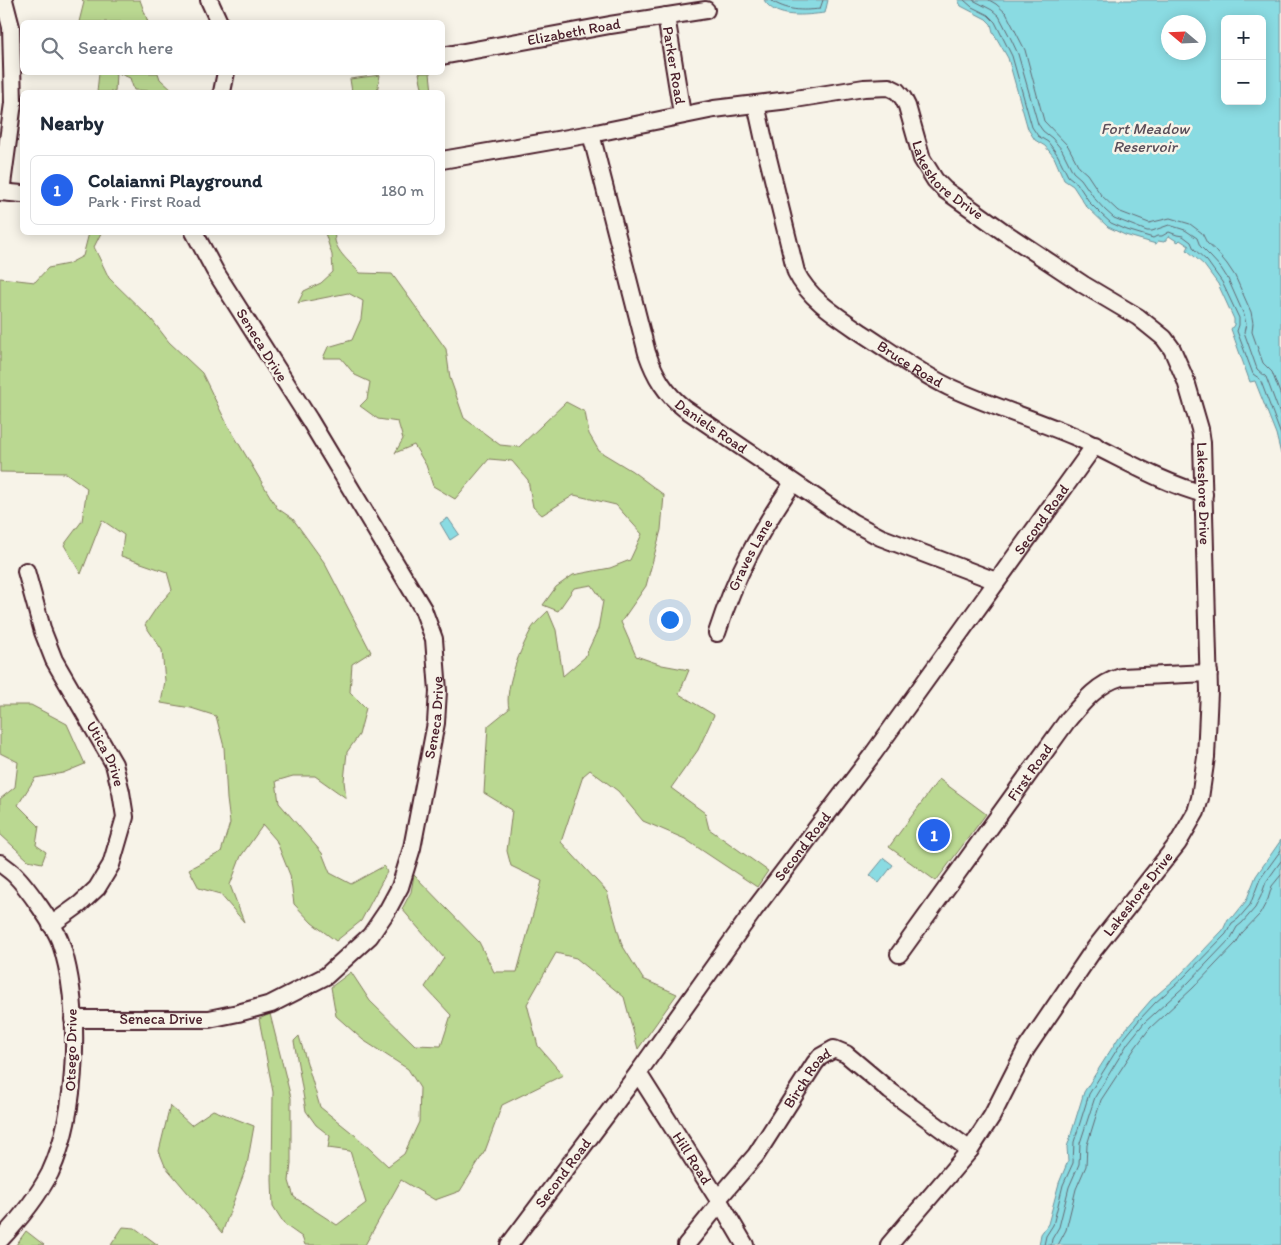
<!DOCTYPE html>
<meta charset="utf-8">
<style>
:root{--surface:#fff;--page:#f6f6f7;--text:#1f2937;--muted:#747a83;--line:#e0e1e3;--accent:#2563eb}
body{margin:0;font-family:Itim,sans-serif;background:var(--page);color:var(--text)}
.controls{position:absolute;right:15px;top:15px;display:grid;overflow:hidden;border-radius:8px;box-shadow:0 2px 12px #0003}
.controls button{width:45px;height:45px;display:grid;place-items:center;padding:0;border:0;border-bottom:1px solid var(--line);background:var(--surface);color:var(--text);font:25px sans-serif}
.compass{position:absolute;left:1161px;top:15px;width:45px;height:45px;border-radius:50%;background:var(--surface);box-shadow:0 2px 12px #0003;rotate:289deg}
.you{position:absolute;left:669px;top:619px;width:18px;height:18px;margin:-12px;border:4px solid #fff;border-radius:50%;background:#1a73e8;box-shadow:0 0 0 8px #1a73e833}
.badge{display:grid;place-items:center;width:32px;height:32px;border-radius:50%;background:var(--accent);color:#fff;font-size:16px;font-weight:700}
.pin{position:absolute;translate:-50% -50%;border:2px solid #fff;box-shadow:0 1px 5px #0006}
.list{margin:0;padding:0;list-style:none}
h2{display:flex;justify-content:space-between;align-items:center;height:65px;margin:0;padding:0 20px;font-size:21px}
h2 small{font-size:16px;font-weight:400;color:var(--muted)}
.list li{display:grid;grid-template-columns:32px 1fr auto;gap:15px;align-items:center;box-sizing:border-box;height:70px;margin:0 10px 10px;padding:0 10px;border:1px solid var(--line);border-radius:8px}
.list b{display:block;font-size:19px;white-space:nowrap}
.list p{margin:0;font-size:16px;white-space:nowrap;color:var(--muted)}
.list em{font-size:16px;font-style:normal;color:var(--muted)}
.icon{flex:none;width:28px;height:28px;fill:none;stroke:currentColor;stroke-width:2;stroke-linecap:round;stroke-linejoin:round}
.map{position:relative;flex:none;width:1281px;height:1245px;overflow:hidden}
.search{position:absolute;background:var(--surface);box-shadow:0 2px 12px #0003;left:20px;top:20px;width:425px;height:55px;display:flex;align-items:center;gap:12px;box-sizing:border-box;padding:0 18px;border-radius:8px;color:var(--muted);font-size:19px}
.panel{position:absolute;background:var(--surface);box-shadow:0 2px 12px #0003;left:20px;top:90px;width:425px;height:145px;border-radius:8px}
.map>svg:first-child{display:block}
.green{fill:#bad891;stroke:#827c5e}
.water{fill:#8adbe2;stroke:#709099;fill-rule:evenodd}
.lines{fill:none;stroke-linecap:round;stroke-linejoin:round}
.shore{stroke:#646a74;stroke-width:1}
.minor-casing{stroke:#4a1f2b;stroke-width:20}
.minor{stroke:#f7f3e8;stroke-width:16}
.labels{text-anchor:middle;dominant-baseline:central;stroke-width:5;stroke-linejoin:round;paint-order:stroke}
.street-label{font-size:15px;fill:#4a1f2b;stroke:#f7f3e8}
.water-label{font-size:16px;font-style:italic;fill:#5a4e59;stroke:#f7f3e8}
</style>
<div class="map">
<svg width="1281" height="1245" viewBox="0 0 1281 1245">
<rect width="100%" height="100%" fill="#f7f3e8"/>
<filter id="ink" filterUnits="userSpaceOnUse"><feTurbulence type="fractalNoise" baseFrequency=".02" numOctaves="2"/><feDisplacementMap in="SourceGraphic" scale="10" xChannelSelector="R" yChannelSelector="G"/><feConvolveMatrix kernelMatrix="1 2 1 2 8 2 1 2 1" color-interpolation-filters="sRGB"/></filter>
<g filter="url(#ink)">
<g class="green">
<polygon points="82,0 140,0 148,22 79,22 84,2"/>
<polygon points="99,73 116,73 115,92 97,92"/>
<polygon points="118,73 158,73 160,79 174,92 134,90 130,78"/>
<polygon points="419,73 430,73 432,92 423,92"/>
<polygon points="380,75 377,92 352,92 350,79"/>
<polygon points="89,233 101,233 94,247 109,278 152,320 169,342 202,373 226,422 277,508 293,519 324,562 371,652 352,664 350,692 366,708 359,735 347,752 344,781 346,798 315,776 293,776 276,781 279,803 322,853 330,873 351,884 384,866 387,872 361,921 336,941 312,923 294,904 290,875 276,840 263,825 241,856 230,885 244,922 220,894 199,888 189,869 221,852 230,823 227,799 224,747 216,716 191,708 161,703 165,681 162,650 145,625 157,607 172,590 167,572 121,556 124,535 102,520 81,574 64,545 82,521 87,488 66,473 0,472 0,278 35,282 48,268 68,264 83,256"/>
<path d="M 325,233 L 335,233 C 332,249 350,262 360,273 L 392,274 L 446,349 L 450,378 L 464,418 L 500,445 L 519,447 L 566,402 L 585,412 L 589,434 L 599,451 L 632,471 L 664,495 L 661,530 L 646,586 L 621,622 L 636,656 L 662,665 L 689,670 L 679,694 L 714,715 L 698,750 L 671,788 L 705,813 L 709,829 L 768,871 L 757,887 L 685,839 L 643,821 L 618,791 L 590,770 L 583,776 L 561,842 L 607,892 L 622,945 L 643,979 L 677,994 L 638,1049 L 624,997 L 576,958 L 556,953 L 527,1004 L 538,1046 L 563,1075 L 502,1105 L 485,1151 L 460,1191 L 435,1200 L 401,1180 L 365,1245 L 305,1245 L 302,1237 L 285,1225 L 273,1206 L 272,1180 L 273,1092 L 259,1019 L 270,1014 L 291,1098 L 291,1164 L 289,1181 L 294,1197 L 337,1225 L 366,1203 L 350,1151 L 328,1148 L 330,1136 L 316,1125 L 306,1111 L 294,1041 L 299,1036 L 320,1107 L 356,1136 L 388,1166 L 404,1154 L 419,1122 L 420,1088 L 408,1069 L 363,1040 L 336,1016 L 331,987 L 351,972 L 370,1001 L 415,1045 L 441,1046 L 451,1015 L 425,987 L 444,958 L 402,909 L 411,892 L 414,875 L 479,942 L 494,972 L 517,972 L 542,881 L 511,866 L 507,851 L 512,810 L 484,793 L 488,726 L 509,709 C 504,687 521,648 532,628 C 536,622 543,616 548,611 L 556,630 L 563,676 L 585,657 L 598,629 L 603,601 L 592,585 L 574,588 L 558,611 L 543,605 L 556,587 L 573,575 L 610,568 L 630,560 L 642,534 L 616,505 L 574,495 L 542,515 L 533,507 L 528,480 L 512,461 L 489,459 L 455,499 L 433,486 L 426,465 L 414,445 L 395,453 L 403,439 L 398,422 L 378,419 L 360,406 L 367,399 L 370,382 L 355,375 L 341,358 L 323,358 L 328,347 L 352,340 L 361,319 L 363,301 L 348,293 L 298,303 L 304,291 L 321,283 L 333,272 L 332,255 Z"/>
<polygon points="0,705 31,705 67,724 85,764 63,773 35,778 18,805 39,826 36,845 46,852 42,863 28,860 0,834 0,799 15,787 18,762 0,753"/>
<polygon points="939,779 986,814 936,881 889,847"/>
<polygon points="170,1106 191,1125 213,1110 254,1126 247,1165 222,1233 165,1166 159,1151"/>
<polygon points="123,1227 135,1228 158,1245 111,1245"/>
<polygon points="26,1231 44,1245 16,1245"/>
</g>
<g class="water">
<path d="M 764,0 L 828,0 L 825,13 C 806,15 776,20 764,0 Z"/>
<path d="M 958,0 L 1281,0 L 1281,454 L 1276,434 L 1255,381 L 1250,382 L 1231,329 L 1234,325 L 1234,319 L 1218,284 L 1204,265 L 1187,250 L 1189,246 L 1180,240 L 1178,242 L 1169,236 L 1164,242 L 1158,241 L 1156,244 L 1125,235 L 1108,227 L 1086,206 L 1073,186 L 1064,180 L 1054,157 L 1045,146 L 1035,140 L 1028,129 L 1008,58 L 993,32 L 991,24 L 986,19 L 961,6 ZM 1225,19 L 1262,19 L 1262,101 L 1225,101 ZM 1198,22 L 1198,52 L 1168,52 L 1168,22 Z"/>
<polygon points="448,518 459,534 450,540 440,523"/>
<polygon points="1281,840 1281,1245 1039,1245 1041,1234 1048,1224 1059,1183 1068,1161 1067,1147 1069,1141 1084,1092 1119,1037 1151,1000 1180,975 1223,930 1228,919 1234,916 1246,901 1256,876"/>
<polygon points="884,858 893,865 879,883 870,875"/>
</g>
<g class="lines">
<g class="shore">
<path d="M 770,0 C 787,11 801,11 820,9 L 823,0"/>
<polyline points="964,0 972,7 988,15 995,22 1012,56 1032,127 1038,136 1048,142 1057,154 1068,176 1077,183 1090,203 1101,214 1111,223 1127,230 1153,238 1157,236 1162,236 1169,232 1177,235 1183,236 1191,242 1194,249 1207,261 1222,282 1239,318 1239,325 1237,331 1253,374 1260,379 1281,435"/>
<polyline points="973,0 992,10 999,16 1011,39 1018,54 1038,124 1043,131 1052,138 1062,150 1073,172 1081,179 1095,199 1105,210 1114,218 1147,231 1152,231 1169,225 1185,230 1197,238 1200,246 1211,257 1221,268 1228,279 1244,315 1246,324 1244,332 1257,369 1266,377 1281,417"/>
<polyline points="989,0 996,4 1006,13 1025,50 1044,121 1068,146 1079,167 1087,174 1101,195 1118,211 1149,223 1170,218 1190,224 1202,233 1207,243 1218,253 1227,264 1235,276 1251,312 1253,323 1252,332 1263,363 1272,372 1281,396"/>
<polyline points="1044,1245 1046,1236 1053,1225 1063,1185 1073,1163 1074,1142 1089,1094 1123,1040 1140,1019 1155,1003 1183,978 1226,934 1232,923 1238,919 1250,905 1260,879 1281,850"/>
<polyline points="1051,1245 1052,1239 1059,1227 1069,1187 1079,1164 1080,1143 1095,1097 1128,1043 1144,1023 1188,983 1231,938 1237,927 1242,923 1255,908 1261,896 1266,882 1281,861"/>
<polyline points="1058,1245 1066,1230 1076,1189 1086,1166 1087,1145 1101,1100 1135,1048 1150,1028 1193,988 1236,943 1242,933 1260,914 1268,899 1272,886 1281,875"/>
</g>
<g class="minor-casing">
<g id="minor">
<polyline points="209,0 219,22"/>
<path id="s1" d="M 666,16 L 682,114"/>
<path id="s2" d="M 442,56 L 610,25 L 706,10"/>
<polyline points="222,92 226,72"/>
<path id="s3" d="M 756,104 L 767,154 L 796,272 C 809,299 837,316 862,333 C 890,351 918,372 949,387 C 990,406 1034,419 1076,437 C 1118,456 1159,482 1204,494"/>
<path id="s4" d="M 591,134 L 647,353 C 655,376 665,393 684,408 L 852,522 L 880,537 L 996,581"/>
<path id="s5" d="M 442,160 L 591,134 L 714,109 L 789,100 L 864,88 L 889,87 L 897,91 L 903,98 L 907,106 L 922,159 L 935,180 L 945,190 L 1004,232 L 1084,285 L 1138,317 L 1164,338 L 1172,349 L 1186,381 L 1200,429 L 1202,443 L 1209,691 L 1206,757 L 1200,798 L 1196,812 L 1178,843 L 1092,952 L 1026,1049 L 992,1116 L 970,1150 L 889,1245"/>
<polyline points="0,192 22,194"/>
<polyline points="1,192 13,103 11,27 4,0"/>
<path id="s6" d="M 26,571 L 43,632 L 54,660 L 114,764 L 121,792 L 125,817 L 111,865 L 97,888 L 80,904 L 51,925"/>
<path id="s7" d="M 717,633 C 736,574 758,534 793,483"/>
<path d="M 0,863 C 5,867 11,871 15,875 C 27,887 54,925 60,941 C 82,1003 78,1113 50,1173 C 37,1198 19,1220 0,1240"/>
<path id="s8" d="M 899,954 L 1067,721 C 1083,702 1097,684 1121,677 L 1209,673"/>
<path id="s9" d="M 73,1019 L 209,1019 L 238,1013 L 271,1004 L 326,976 L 370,936 L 387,911 L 400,887 L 412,848 L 436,723 L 438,691 L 434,639 L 423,609 L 309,419 L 215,271 L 194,232"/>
<path id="s10" d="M 638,1073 L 718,1199 L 745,1245"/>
<path id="s11" d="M 718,1199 L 756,1155 L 815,1063 L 820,1057 L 834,1049 L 846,1054 L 890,1091 L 970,1150"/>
<path id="s12" d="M 509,1245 L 638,1073 L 754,910 L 873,754 L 1095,445"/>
<polyline points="686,1245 720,1203"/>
</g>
</g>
<use href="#minor" class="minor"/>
</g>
</g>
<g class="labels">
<g class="street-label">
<text stroke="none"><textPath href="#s2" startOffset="134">Elizabeth Road</textPath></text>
<text stroke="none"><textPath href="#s1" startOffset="50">Parker Road</textPath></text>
<text stroke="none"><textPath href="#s5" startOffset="568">Lakeshore Drive</textPath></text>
<text transform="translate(262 345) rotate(58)">Seneca Drive</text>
<text stroke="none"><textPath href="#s3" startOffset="321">Bruce Road</textPath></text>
<text stroke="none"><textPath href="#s4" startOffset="326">Daniels Road</textPath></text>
<text stroke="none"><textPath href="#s5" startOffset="1002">Lakeshore Drive</textPath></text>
<text stroke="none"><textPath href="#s12" startOffset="900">Second Road</textPath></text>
<text stroke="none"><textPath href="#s7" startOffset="85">Graves Lane</textPath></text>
<text stroke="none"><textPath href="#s9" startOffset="552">Seneca Drive</textPath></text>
<text stroke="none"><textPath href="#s6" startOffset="201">Utica Drive</textPath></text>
<text stroke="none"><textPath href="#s8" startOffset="224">First Road</textPath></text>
<text stroke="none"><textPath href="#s12" startOffset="495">Second Road</textPath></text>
<text transform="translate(1138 894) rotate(-52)">Lakeshore Drive</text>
<text stroke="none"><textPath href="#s9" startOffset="88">Seneca Drive</textPath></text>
<text transform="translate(71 1050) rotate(-89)">Otsego Drive</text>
<text stroke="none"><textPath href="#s11" startOffset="151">Birch Road</textPath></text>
<text stroke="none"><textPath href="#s10" startOffset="101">Hill Road</textPath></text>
<text stroke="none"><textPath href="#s12" startOffset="90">Second Road</textPath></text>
</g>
<g class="water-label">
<text x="1145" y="128">Fort Meadow<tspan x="1145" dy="18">Reservoir</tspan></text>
</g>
</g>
</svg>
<div class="controls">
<button>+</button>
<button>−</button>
</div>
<svg class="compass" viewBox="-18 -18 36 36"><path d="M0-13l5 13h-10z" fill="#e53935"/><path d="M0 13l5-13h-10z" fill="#747a83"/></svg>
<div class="you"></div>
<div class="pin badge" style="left:934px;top:835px">1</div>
<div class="search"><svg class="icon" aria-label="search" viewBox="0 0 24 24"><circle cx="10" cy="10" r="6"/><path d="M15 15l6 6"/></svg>Search here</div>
<section class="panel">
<h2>Nearby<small></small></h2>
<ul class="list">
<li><span class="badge">1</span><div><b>Colaianni Playground</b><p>Park · First Road</p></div><em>180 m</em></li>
</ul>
</section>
</div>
